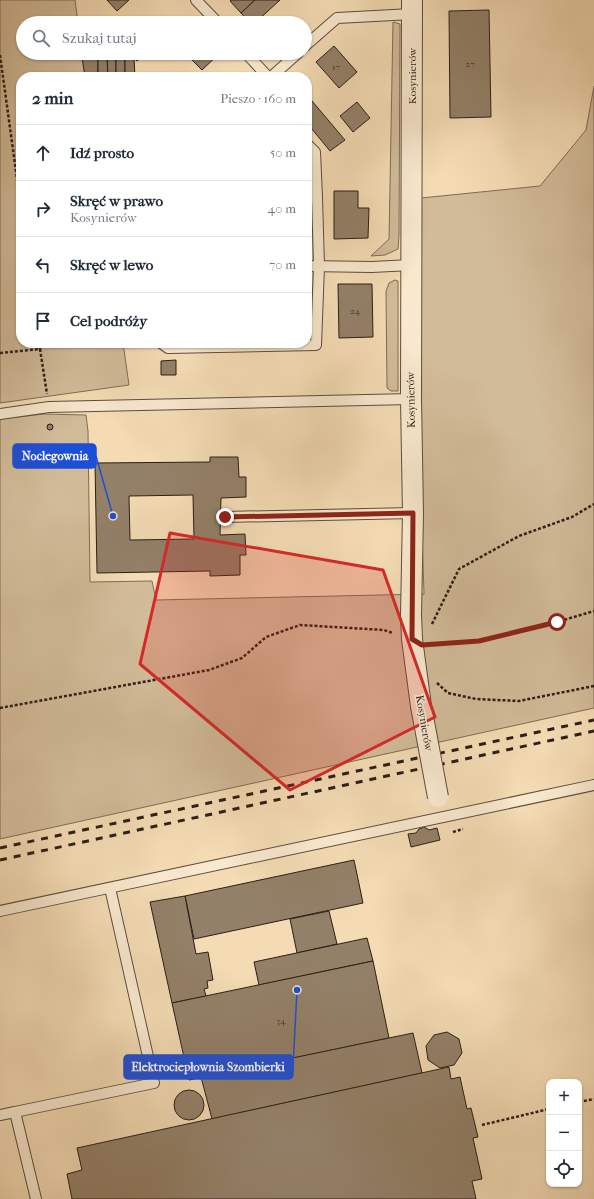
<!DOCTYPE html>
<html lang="pl">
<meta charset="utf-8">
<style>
:root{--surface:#fff;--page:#f2f2f3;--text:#1f2937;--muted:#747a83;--line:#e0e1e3}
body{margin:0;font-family:"IM FELL French Canon",serif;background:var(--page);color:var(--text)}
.controls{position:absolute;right:12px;bottom:12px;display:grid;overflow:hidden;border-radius:8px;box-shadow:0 1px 3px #0004}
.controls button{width:36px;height:36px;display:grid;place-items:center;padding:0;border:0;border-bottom:1px solid var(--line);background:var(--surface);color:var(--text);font:20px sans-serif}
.stop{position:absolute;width:12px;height:12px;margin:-9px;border:3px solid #8f2418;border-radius:50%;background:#fff}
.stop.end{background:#8f2418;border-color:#fff;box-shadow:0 1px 4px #0008}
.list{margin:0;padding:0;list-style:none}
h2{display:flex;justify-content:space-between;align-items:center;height:52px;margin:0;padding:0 16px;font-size:17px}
h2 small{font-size:13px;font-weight:400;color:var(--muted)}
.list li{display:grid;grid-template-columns:26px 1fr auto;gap:12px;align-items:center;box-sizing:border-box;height:56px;padding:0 16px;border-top:1px solid var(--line)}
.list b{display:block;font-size:15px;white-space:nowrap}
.list p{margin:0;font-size:13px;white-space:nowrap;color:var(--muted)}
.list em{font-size:13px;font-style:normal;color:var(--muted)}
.icon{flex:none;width:22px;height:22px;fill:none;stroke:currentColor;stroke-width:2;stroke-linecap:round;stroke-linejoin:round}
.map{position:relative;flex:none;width:594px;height:1199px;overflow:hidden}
.search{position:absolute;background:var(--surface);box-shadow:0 1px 3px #0004;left:16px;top:16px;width:296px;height:44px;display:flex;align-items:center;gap:10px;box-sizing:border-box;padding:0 14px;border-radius:22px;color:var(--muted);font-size:15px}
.panel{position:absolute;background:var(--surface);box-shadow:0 1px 3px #0004;left:16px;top:72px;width:296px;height:276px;border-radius:16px}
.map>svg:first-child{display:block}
.green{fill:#d2bb99;stroke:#7e6c58}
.building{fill:#938068;stroke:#2a1e16;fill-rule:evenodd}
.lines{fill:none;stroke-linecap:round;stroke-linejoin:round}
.lane-casing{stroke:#5c4d3e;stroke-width:12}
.street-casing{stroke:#5c4d3e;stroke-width:22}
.path{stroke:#2a1e16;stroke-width:2.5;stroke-dasharray:3 2;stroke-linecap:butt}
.lane{stroke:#f8e8ce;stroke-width:10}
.street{stroke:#f8e8ce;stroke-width:20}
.rail{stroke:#2a1e16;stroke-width:3;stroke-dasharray:7 7;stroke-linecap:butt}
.street-bridge-casing{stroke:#5c4d3e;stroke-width:22;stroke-linecap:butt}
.street-bridge{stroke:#f8e8ce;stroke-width:20}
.route{stroke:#8f2418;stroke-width:5}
.marked{fill:#d62828;fill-opacity:0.2;stroke:#d62828;stroke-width:3;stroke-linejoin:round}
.labels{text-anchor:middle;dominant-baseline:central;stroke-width:3;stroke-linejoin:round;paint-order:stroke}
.number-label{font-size:9px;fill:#44362a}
.street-label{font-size:11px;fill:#2a1e16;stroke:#f8e8ce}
.leader{fill:none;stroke:#1d4ed8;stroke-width:1.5}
.callout-dot{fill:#1d4ed8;stroke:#f8e8ce;stroke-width:1.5}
.callout{fill:#1d4ed8;stroke:#1d4ed8;stroke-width:1.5}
.callout-label{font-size:12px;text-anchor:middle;font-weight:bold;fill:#fff}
</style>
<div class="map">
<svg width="594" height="1199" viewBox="0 0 594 1199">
<rect width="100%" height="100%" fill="#f4dbb4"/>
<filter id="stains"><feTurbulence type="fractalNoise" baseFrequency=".005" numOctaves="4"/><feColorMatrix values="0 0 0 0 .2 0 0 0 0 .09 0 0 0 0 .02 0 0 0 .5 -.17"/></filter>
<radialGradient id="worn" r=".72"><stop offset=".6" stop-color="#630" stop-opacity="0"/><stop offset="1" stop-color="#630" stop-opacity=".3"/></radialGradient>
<g class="green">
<polygon points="0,0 75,0 78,23 23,23 23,53 83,53 86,77 21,77 21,343 123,343 129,385 0,403"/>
<polygon points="393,22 400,24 399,236 398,249 385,255 371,256 389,239"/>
<polygon points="594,86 594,708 0,839 0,419 44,414 86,415 88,431 90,582 152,581 156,600 424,594 411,199 540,186 586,130"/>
<polygon points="395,280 398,281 398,391 391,391 387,388 386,291 389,283"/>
</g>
<g class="building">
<polygon points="107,0 129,0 117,11"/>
<polygon points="232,0 255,0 241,13 230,1"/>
<polygon points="255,0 280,0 255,23 250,23 241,13"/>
<polygon points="489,10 491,117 450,118 449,11"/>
<polygon points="334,46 357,72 339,88 316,62"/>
<polygon points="82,53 91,53 82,57"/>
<polygon points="91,53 98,53 98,77 85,77 82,57"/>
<polygon points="98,53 107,53 108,77 98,77"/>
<polygon points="130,53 146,53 137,61"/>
<polygon points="185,53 197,53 191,59"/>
<polygon points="197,53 220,53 202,70 191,59"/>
<polygon points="107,57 116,57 116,77 108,77"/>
<polygon points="116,57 125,58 125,77 116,77"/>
<polygon points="125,58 134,58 135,77 125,77"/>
<polygon points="307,95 345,140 330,151 307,123"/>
<polygon points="357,102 370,118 353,132 340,116"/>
<polygon points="334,191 358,191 358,208 369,208 368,238 334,239"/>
<polygon points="338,284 372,284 373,337 339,338"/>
<polygon points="176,360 176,375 161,375 161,361"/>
<circle cx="50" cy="427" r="3"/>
<path d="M 210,457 L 238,457 L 239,477 L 246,477 L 246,497 L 221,498 L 220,535 L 245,534 L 246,555 L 240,555 L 240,575 L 210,576 L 210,571 L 97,573 L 95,463 L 210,462 ZM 193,495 L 194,539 L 130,540 L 129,496 Z"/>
<polygon points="424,827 429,830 437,828 440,840 411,847 408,834 416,833 419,829"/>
<polygon points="354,860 363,903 194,939 185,896"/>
<polygon points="185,896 196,954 208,952 213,980 207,981 208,988 204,989 206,996 172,1003 150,902"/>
<polygon points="329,911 337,944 297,953 290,919"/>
<polygon points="367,938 373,961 259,985 254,962"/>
<polygon points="373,961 389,1038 189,1080 172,1003"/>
<polygon points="447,1032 459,1039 462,1053 454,1065 440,1068 428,1060 426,1046 434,1035"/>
<polygon points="413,1033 422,1073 212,1119 201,1077"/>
<polygon points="449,1067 451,1079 460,1077 467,1109 471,1108 478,1137 473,1138 482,1179 472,1181 476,1199 72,1199 67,1174 82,1170 77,1148"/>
<circle cx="189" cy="1105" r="15"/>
</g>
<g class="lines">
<g class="lane-casing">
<g id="lane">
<polyline points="196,0 218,23"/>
<polyline points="305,46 337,18 412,14"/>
<polyline points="246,53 268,77"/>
<polyline points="271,77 298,53"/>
<polyline points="307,144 315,152 317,197"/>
<polyline points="307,266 372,267 411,265"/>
<polyline points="161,343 168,348 316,345 319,266 317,197 307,197"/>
<polyline points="0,414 49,407 411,399"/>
<polyline points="225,517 413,513"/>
<polyline points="0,911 594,785"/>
<polyline points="15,1112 154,1083 110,888"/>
<polyline points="0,1115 15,1112 36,1199"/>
</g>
</g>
<g class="street-casing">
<polyline id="street" points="412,0 411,399 413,513 411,615 412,639 421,706"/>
</g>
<g class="path">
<polyline points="0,55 21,208"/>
<polyline points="40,349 47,394"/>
<polyline points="0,353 40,349 40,343"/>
<polyline points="432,624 459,569 519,536 572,517 594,504"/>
<polyline points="432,644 479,641 557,622 594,611"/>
<polyline points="437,683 448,693 476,699 519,701 594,686"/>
<polyline points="0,708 209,670 242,658 266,637 300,625 384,630 393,633"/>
<polyline points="453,832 463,829"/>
<polyline points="579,1102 594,1099"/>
<polyline points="482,1125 549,1109"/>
</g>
<use href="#lane" class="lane"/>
<use href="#street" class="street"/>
<g class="rail">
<polyline points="0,848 594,720"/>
<polyline points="0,860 594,731"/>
</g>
<g class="street-bridge-casing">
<polyline id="street-bridge" points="421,706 438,797"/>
</g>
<use href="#street-bridge" class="street-bridge"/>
</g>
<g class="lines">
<polyline class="route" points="225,517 413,513 412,639 422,645 479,641 557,622"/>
</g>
<path class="marked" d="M 170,533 L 383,570 L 435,717 L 290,790 L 140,664 Z"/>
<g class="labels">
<g class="number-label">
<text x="470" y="64">27</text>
<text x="336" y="67">17</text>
<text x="355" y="311">24</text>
<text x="281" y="1021">34</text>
</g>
<g class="street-label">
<text transform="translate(412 76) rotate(-90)">Kosynierów</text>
<text transform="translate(411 400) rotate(-91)">Kosynierów</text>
<text transform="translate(424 723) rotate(80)">Kosynierów</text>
</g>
</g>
<path class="leader" d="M113 516L96 456M297 990L293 1067"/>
<g class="callout-dot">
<circle cx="113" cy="516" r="4"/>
<circle cx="297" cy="990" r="4"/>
</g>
<g class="callout">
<rect x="13" y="444" width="83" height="24" rx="4"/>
<rect x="124" y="1055" width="169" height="24" rx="4"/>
</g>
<g class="callout-label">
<text x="55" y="460">Noclegownia</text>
<text x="208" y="1071">Elektrociepłownia Szombierki</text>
</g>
<rect width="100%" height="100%" filter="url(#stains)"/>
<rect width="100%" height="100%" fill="url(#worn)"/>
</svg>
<div class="controls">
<button>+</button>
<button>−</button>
<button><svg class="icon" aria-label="locate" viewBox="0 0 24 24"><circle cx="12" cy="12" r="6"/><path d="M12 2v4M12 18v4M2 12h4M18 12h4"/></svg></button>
</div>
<div class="stop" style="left:557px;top:622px"></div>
<div class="stop end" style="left:225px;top:517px"></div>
<div class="search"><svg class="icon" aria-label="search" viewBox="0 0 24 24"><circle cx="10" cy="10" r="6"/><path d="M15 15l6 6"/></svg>Szukaj tutaj</div>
<section class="panel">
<h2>2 min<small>Pieszo · 160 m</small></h2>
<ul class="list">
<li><svg class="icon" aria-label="ahead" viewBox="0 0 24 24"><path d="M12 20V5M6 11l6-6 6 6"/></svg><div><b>Idź prosto</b></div><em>50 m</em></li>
<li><svg class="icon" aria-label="right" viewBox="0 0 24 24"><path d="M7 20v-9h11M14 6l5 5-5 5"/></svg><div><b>Skręć w prawo</b><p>Kosynierów</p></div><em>40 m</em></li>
<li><svg class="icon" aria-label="left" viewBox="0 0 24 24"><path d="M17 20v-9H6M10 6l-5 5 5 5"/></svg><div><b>Skręć w lewo</b></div><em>70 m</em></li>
<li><svg class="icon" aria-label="arrive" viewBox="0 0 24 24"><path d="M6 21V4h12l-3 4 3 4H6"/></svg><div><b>Cel podróży</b></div></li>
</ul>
</section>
</div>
